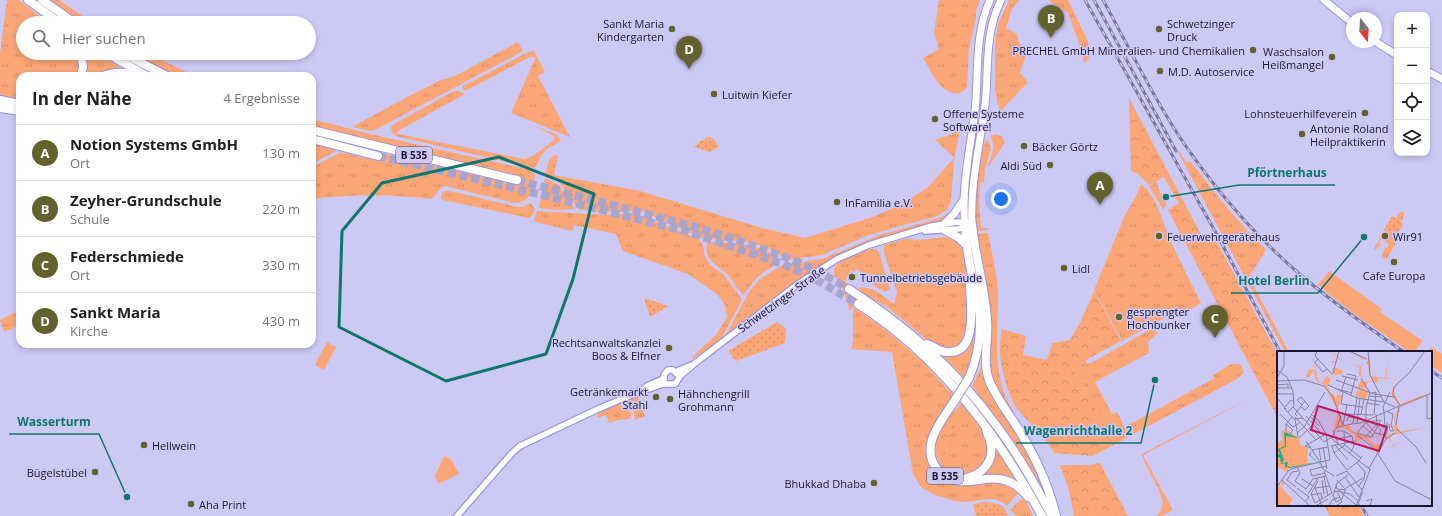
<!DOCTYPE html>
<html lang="de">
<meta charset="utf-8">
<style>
:root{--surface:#fff;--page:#f2f2f2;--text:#202124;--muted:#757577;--line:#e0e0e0;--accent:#62622f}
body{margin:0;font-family:"Open Sans",sans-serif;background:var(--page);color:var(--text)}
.controls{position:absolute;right:12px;top:12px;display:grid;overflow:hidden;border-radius:8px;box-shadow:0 2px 6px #0003}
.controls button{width:36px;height:36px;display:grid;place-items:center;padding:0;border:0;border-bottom:1px solid var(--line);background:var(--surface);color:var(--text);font:20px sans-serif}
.compass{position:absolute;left:1346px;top:12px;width:36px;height:36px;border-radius:50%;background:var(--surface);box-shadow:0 2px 6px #0003;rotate:163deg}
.you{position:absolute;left:1001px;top:199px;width:14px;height:14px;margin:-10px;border:3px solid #fff;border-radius:50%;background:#1a73e8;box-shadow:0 0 0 6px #1a73e833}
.badge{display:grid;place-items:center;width:26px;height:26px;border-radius:50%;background:var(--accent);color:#fff;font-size:13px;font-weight:700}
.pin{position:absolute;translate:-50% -33px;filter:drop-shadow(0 1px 2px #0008)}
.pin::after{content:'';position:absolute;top:21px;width:14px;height:12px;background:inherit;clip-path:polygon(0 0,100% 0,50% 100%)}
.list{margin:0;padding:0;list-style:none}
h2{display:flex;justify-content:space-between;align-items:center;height:52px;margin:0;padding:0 16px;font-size:17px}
h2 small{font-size:13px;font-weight:400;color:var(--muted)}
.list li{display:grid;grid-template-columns:26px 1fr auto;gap:12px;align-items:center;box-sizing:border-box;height:56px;padding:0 16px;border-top:1px solid var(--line)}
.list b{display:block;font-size:15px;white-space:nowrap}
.list p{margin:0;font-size:13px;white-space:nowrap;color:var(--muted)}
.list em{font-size:13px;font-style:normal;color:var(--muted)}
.icon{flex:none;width:22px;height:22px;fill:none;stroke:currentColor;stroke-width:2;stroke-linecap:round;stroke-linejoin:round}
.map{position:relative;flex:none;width:1442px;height:516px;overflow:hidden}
.search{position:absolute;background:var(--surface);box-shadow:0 2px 6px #0003;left:16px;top:16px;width:300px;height:44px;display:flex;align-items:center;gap:10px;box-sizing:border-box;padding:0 14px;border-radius:22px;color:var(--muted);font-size:15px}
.panel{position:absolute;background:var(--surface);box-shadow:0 2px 6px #0003;left:16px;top:72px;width:300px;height:276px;border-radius:12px}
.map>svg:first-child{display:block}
.grass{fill:url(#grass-tufts);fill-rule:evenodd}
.forest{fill:url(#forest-crowns)}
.park{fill:url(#park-dots)}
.garden{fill:#fba677}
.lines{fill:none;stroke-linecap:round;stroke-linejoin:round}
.highway-tunnel{stroke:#a9a5ce;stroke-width:8;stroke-dasharray:8 4;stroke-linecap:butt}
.minor-casing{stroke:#9c94d9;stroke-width:8}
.major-casing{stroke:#9c94d9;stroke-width:9}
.highway-casing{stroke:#9c94d9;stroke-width:10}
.minor{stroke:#fff;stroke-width:5.5}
.major{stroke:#fff;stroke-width:7}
.highway{stroke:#fff;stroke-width:8}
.rail-casing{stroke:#7b779b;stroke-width:3}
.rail{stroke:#cdc9f5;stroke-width:1.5;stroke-dasharray:4.5;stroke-linecap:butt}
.highway-bridge-casing{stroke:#9c94d9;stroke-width:10;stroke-linecap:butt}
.highway-bridge{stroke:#fff;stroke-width:8}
.marked{fill:none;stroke:#0f766e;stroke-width:3;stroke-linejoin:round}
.poi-dot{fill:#62622f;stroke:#cdc9f5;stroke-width:1.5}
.labels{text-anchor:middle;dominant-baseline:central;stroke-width:3;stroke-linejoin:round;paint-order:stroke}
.shield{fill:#cdc9f5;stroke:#504c6b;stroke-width:1}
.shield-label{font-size:10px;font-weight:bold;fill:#1a1630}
.poi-label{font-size:11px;fill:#1a1630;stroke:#cdc9f5;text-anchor:start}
.street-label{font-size:11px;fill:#1a1630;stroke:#cdc9f5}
.inset-road{fill:none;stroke:#8581a6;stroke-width:1}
.view{fill:#c2185b;fill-opacity:0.15;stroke:#c2185b;stroke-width:2}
.inset-edge{fill:none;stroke:#1a1630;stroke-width:2}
.leader{fill:none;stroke:#0f766e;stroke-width:1.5}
.callout-dot{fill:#0f766e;stroke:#cdc9f5;stroke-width:1.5}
.callout-label{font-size:12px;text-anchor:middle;font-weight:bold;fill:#0f766e;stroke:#cdc9f5;stroke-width:3;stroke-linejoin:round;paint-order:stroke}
</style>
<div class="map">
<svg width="1442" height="516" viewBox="0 0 1442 516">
<defs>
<pattern id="grass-tufts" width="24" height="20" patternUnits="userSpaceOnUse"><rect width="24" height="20" fill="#fba677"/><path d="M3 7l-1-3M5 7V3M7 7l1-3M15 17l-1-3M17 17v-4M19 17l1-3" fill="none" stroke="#d78e67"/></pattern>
<pattern id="forest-crowns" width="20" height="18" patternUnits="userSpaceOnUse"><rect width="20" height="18" fill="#fba677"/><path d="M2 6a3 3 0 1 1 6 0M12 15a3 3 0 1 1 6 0" fill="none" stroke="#d78e67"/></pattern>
<pattern id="park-dots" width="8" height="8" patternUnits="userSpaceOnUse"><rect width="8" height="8" fill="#fba677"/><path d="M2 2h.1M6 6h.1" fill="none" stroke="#d78e67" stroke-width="1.8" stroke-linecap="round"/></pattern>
</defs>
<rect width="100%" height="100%" fill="#cdc9f5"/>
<g class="grass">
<polygon points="7,0 19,0 43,19 43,20 40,21 40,23 23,23 23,53 79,53 79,76 20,76 20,100 7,98 0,94 0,54"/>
<polygon points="47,0 59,0 93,23 80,23"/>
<path d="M 939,0 L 980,0 L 976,11 L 976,19 L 969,49 L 967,88 L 960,93 C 942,97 931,71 923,58 L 939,49 L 934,32 Z"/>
<polygon points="1009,0 1019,0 1012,9 1006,28 1017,34 1019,43 1028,49 1020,73 1028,82 1000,112 997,101 995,89 995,44 998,24"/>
<polygon points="1048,0 1068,0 1088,41 1090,58 1084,63 1079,43 1068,13"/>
<polygon points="518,42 523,51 375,130 371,131 352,127 411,95 439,81 457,75"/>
<polygon points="534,51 545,72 538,76 570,137 511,113 535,59 534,57 530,57 465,91 462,88 463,86 528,52"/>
<path d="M 83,53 L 97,53 L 125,70 C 111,72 98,76 84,76 Z"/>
<polygon points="130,53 147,53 195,76 174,76"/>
<path d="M 454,91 L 459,91 L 465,94 L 400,130 L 396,133 L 398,134 L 524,159 L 533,156 L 554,140 L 554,137 L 551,134 L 534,126 L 556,134 L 561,140 C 556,145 549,146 544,152 C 539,157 539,165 533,168 L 396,136 L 392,133 L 391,127 L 394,124 Z"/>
<path d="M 312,119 L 370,134 L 530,170 L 535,175 L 535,178 C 531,190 531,203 515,203 L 445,186 C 437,188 438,196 431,199 C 391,194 352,194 312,199 L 312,167 L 342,152 L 343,154 L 345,153 L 377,161 L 378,160 L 381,153 L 516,185 L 519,176 L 312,127 Z"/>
<path d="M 961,124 L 954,161 L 951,201 L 947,210 L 935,217 L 907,224 L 869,235 L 822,255 L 788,260 L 768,248 L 742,241 L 701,238 L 642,211 L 598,212 L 578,209 L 560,183 L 546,174 C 547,167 549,154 558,155 L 554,175 L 640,191 L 762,228 L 805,238 L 873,217 L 900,205 L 927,188 L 951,161 L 953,161 L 954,157 L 935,140 L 952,134 Z"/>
<path d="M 995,134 L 1002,136 L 1005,143 L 988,167 C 991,155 997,148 990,136 Z"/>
<polygon points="987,139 991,148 985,169 984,182 980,183 979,200 981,228 988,228 988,230 975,231 974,218 977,180 984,144"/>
<polygon points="312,143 333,148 336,151 312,164 312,157 314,157 317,152 312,151"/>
<path d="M 1179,151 L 1187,163 L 1190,161 C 1214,192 1238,222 1266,250 L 1249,277 L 1289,352 L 1285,352 L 1178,152 Z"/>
<polygon points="545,178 559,185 575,209 557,210 539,208"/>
<polygon points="1156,181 1159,189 1160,193 1161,193 1166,203 1166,206 1163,209 1149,186"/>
<path d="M 1141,184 C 1157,197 1160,215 1168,234 C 1177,257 1190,280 1201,303 L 1185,313 L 1181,309 L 1122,341 L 1094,290 L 1125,215 L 1136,196 Z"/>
<path d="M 445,191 L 451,191 L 517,207 L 523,207 L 530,203 C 537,208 534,211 531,217 L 529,218 L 448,201 L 443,200 L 441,198 L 442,193 Z"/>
<polygon points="537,211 605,215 631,214 646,217 701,241 703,246 705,257 710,265 724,275 741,298 741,302 721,339 706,350 693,358 692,357 716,335 727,317 725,305 717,294 688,274 623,251 616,234 574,225 572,231 536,222 534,220"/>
<path d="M 948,213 L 950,214 C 938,225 923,226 908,230 C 884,237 859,246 837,257 C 797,276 763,309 727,335 L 727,333 L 749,292 L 760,279 L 782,265 L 822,259 L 880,235 L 940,218 Z"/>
<polygon points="1385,228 1399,237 1387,259 1382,256 1385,247 1387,248 1389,244 1381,239 1379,244 1381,245 1375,250 1374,249"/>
<path d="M 988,233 C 992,254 998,276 998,297 C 998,335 991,379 1014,412 L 1010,414 L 990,379 L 991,323 L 976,234 Z"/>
<path d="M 943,237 L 957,239 L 964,247 L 968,283 L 969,328 L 961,346 L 947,350 L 928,341 L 887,307 L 859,291 L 860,290 L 858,288 C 870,284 884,297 894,304 L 897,292 L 884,253 L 884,245 L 905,239 L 920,240 Z"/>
<path d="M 713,242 C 735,243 761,244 779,259 C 779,265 763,271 758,277 C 753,281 750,287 746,292 L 743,294 C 736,289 733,280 727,274 C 716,264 704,261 707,243 Z"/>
<polygon points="870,249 876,249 879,252 890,289 885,292 873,285 871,281 872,279 870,278 857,269 854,272 851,270 845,281 842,279 841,279 849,284 845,291 858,300 850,311 843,290 834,274 834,269 838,263"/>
<polygon points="972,289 977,312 977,350 964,378 941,354 967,346"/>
<path d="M 855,308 L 886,330 L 915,355 L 917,354 L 932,372 L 954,396 L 930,438 L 941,476 L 1004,482 L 1020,491 L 1007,506 C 994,494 981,501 965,502 C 954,502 933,495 924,489 C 919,486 916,478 913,474 L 892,352 L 851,349 L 853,342 L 853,310 Z"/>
<polygon points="20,310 20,325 4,332 0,320"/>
<polygon points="1153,329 1158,333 1148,342 1149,353 1095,382 1112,414 1117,412 1125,427 1215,378 1213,375 1231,364 1240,364 1244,372 1237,379 1115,444 1073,367 1086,360 1087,364 1091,363 1149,330"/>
<path d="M 983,364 L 1028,450 L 1046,492 L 1045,492 C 1023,455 999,420 972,386 Z"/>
<polygon points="638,397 645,416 635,420 634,412 629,407 624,407 623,402"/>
<polygon points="1242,402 1243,402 1143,455 1173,510 1162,516 1157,516 1161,510 1163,502 1158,488 1145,464 1142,454"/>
<path d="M 961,403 C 969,413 981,424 986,437 C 990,446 989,462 980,468 C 978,470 974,471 972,472 C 969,473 966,475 963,476 C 946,478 933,459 936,443 C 938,431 947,420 953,411 L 955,411 ZM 955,413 L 958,422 L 951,431 L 945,443 L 947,451 L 939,444 L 942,434 Z"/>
<polygon points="620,404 623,410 628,410 631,413 631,418 624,420 622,419 609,423 606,415 598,418 597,414"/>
<polygon points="994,445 1018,483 978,476"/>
<polygon points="1021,499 1026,501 1033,516 1017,516 1010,510"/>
</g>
<g class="forest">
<polygon points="1129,98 1205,242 1214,237 1278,355 1278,419 1168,210 1179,203 1164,177 1149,185 1138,174 1131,171"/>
<path d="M 1094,291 L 1121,341 L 1073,367 L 1115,444 L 1093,456 L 1054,453 C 1044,436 1030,424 1018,410 C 1008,397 999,363 1000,347 C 1000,341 1001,335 1002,329 L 1026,336 L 1023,355 L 1047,360 L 1052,343 L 1070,340 L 1080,323 Z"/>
<path d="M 955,412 L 961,415 L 958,422 L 951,431 L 945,443 L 947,453 L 943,454 C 930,443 949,423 955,412 Z"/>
<polygon points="1100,463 1128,516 1074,516 1068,487 1060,465 1090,465"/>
<polygon points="1324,505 1358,505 1364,516 1330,516"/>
</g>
<g class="park">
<polygon points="709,137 713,138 719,147 710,152 694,147 701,141"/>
<polygon points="1401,211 1405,213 1401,222 1403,224 1397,235 1385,228 1392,216 1396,218"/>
<polygon points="644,298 668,306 650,317"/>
<polygon points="777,322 786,329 785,343 736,361 728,351"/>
<polygon points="985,502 998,504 1004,507 1008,516 976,516 973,504"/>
</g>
<g class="garden">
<polygon points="1329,271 1382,309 1380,312 1423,341 1415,351 1417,352 1410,352 1351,312 1318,285"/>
<polygon points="327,342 336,347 324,370 315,365"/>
<polygon points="1431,347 1442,354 1442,373 1431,366 1431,352 1428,352"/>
<polygon points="444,456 451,459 459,474 438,484 435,476"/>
</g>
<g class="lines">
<g class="highway-tunnel">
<polyline points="378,156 551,197 688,232 783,264 813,278 858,304"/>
<polyline points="517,180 689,225 740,241 788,258 816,270 849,289"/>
</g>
<g class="minor-casing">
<g id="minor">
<polyline points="925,231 958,229 968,226"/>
<polyline points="675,372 694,364 798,284 837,259 869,245 932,226 957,222 968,223"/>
<polyline points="664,381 664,375 668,370 673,370 677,374"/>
<polyline points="643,391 663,384 675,384 681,375 692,366"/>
<polyline points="457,516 512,453 520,446 598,409 641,391 647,386 663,379"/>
</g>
</g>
<g class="major-casing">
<g id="major">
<polyline points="1324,0 1352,23"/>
<polyline points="1376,42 1397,55"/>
<polyline points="1427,71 1442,79"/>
<polyline points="945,223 954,214 964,199"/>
<path d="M 972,224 C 970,184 980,145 985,105 C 989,68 984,35 1001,0"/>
<path d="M 965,227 C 961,188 970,150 975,111 C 979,74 974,35 990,0"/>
</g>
</g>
<g class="highway-casing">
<g id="highway">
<polyline points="28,0 60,23"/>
<polyline points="42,0 75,23"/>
<polyline points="81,53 83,67 81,76"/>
<polyline points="106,53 147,76"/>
<polyline points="122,53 167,76"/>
<path d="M 103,76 C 115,71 127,72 140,76"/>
<polyline points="0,100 20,104"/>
<polyline points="0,108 20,111"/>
<polyline points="312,130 517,180"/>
<polyline points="312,139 378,156"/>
<path d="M 972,224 C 975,256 985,288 987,320 C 989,339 982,362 989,380 C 996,398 1009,414 1019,430 C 1035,456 1049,486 1056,516"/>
<path d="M 965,227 C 966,241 968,256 971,270 C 972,276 974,282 975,288 C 983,319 982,348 969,378"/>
<polyline points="945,230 959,238 967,246"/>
<path d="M 849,289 C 907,327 955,369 996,425 C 1018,454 1035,485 1052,516"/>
<path d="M 858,304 C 939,355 997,433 1042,516"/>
<path d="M 927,344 C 934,346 939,352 947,352 C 981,355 969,298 970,278"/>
<path d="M 955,400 C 942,420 919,446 937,469 C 942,475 950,480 958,481 C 965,482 972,481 979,480 C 1001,476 1014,480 1028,497"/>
<path d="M 967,478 C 983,474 994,461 991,444 C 990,439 987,434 986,429"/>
</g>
</g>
<use href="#minor" class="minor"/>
<use href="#major" class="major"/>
<use href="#highway" class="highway"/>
<g class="rail-casing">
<g id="rail">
<polyline points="1085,0 1216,233 1280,352"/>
<polyline points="1094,0 1176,151"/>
<path d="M 1103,0 C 1130,49 1154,99 1185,145 C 1216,190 1254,234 1295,270 C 1329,300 1366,326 1404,352"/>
<polyline points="1431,371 1442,378"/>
<polyline points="1361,505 1367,516"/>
</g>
</g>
<use href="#rail" class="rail"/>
<g class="highway-bridge-casing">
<polyline id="highway-bridge" points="955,400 969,378"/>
</g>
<use href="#highway-bridge" class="highway-bridge"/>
</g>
<path class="marked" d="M 499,157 L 594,194 L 573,279 L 546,354 L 446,381 L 339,327 L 342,231 L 382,183 Z"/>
<g class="poi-dot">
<circle cx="672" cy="29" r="4"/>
<circle cx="1159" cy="29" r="4"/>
<circle cx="1253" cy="50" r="4"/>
<circle cx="1332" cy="57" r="4"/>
<circle cx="1160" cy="71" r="4"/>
<circle cx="714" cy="94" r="4"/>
<circle cx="1365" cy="113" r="4"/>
<circle cx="935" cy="119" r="4"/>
<circle cx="1302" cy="134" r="4"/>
<circle cx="1024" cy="146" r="4"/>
<circle cx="1050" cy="165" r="4"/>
<circle cx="837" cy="202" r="4"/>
<circle cx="1159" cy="236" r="4"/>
<circle cx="1385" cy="236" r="4"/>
<circle cx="1394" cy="262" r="4"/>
<circle cx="1064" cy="268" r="4"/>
<circle cx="852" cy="277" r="4"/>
<circle cx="1119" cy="317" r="4"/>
<circle cx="669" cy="348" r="4"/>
<circle cx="656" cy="397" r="4"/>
<circle cx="670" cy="399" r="4"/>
<circle cx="144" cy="445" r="4"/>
<circle cx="95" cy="472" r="4"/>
<circle cx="874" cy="483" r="4"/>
<circle cx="191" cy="504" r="4"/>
</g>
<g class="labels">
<g class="shield">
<rect x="396" y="147" width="36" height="16" rx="3"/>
<rect x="927" y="468" width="36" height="16" rx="3"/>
</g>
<g class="shield-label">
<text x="414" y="155">B 535</text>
<text x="945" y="476">B 535</text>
</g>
<g class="poi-label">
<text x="664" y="23" text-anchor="end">Sankt Maria<tspan x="664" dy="13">Kindergarten</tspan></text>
<text x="1167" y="23">Schwetzinger<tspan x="1167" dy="13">Druck</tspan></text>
<text x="1245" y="50" text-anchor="end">PRECHEL GmbH Mineralien- und Chemikalien</text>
<text x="1324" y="51" text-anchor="end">Waschsalon<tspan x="1324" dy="13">Heißmangel</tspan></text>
<text x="1168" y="71">M.D. Autoservice</text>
<text x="722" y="94">Luitwin Kiefer</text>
<text x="943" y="113">Offene Systeme<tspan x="943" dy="13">Software!</tspan></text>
<text x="1357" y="113" text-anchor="end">Lohnsteuerhilfeverein</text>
<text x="1310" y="128">Antonie Roland<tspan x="1310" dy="13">Heilpraktikerin</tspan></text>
<text x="1032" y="146">Bäcker Görtz</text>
<text x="1042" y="165" text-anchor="end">Aldi Süd</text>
<text x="845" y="202">InFamilia e.V.</text>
<text x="1167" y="236">Feuerwehrgerätehaus</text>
<text x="1393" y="236">Wir91</text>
<text x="1072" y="268">Lidl</text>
<text x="1394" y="275" text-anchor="middle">Cafe Europa</text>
<text x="860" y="277">Tunnelbetriebsgebäude</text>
<text x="1127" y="311">gesprengter<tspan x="1127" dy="13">Hochbunker</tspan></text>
<text x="661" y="342" text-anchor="end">Rechtsanwaltskanzlei<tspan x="661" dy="13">Boos &amp; Elfner</tspan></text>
<text x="648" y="391" text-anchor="end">Getränkemarkt<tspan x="648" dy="13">Stahl</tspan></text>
<text x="678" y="393">Hähnchengrill<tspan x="678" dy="13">Grohmann</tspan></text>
<text x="152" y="445">Hellwein</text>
<text x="87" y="472" text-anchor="end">Bügelstübel</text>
<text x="866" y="483" text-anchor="end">Bhukkad Dhaba</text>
<text x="199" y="504">Aha Print</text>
</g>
<g class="street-label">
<text transform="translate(781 299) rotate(-36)">Schwetzinger Straße</text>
</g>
</g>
<g transform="translate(1277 351)">
<rect width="155" height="155" fill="#cdc9f5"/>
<path d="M 35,0 L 41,30 L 45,32 L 50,25 L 54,28 L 55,24 L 58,11 L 55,12 L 54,10 L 58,10 L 60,6 L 53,0 L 65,8 L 64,13 L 64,8 L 60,6 L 57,16 L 66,20 L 65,23 L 56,24 L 50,37 L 59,47 L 61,43 L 65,45 L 61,57 L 66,76 L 74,73 L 72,75 L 76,80 L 89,86 L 107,85 L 90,88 L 98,94 L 103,93 L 102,101 L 87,87 L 78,91 L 78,84 L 67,77 L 56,79 L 60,67 L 59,56 L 46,33 L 40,31 L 36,20 L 32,27 L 29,26 L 32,18 L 38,19 ZM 73,0 L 78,0 L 77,3 L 91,9 L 92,0 L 94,25 L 108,27 L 113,0 L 109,27 L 122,29 L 116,41 L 123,53 L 143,45 L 155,42 L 123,56 L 123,60 L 118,67 L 122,81 L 155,75 L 112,85 L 116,94 L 124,90 L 129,99 L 127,96 L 120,100 L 127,96 L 124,90 L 117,94 L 119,100 L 111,86 L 107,92 L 109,88 L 107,85 L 119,81 L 115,75 L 118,74 L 117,67 L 123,54 L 115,46 L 115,39 L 122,29 L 101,27 L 101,32 L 98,32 L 93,24 L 91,13 L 89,13 L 91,9 L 85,8 L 85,13 L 87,13 L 85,14 L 84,25 L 88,24 L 84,26 L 82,25 L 82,16 L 66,9 L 84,16 L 85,8 Z" fill="#fba677"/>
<path d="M 5,130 L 8,132 L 5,136 L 10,143 L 15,147 L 18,142 L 12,155 L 0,155 L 0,137 L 4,135 Z" fill="#fba677"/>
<path d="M 5,77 L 5,81 L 8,78 L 22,87 L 23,94 L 31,97 L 30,112 L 40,112 L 13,117 L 9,121 L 1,116 L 0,92 L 6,89 L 4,84 Z" fill="#fba677"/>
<path d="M 84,29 L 88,31 L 95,29 L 89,33 L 96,31 L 89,33 L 90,37 L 85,37 L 91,41 L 89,48 L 78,45 L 80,40 L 84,39 L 80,37 Z" fill="#fba677"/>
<path d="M 7,81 L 22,87 L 31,97 L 22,87 L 9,85 L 9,96 L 3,98 L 7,109 L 4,112 L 11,111 L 10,115 L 13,116 L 40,111 L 32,104 L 32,103 L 35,100 L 33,104 L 45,115 L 40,111 L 13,117 L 9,116 L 8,117 L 8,112 L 4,113 L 3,106 L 0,107 L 0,102 L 3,104 L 1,98 L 8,95 Z" fill="#16b189"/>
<path class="inset-road" d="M 40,0 L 38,5 L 55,23M 72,0 L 90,8M 91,0 L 93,24 L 107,51M 41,8 L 38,12 L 46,21 L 50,18M 0,19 L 10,26 L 16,40 L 17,55 L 11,61M 56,22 L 62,0M 70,23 L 79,25 L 78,28M 65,25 L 81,29M 0,27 L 7,15 L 7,0M 84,27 L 93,42 L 89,56 L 89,71 L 98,82 L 107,84M 59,29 L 97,43 L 117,46M 0,30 L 27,29 L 47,35 L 56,46 L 66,74M 0,34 L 11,33 L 11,37M 51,34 L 80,47 L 107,51 L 118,56M 0,37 L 15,37M 60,38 L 75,42M 64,41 L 69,26M 66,41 L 64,53 L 85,56M 95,42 L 99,41 L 97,64M 0,43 L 16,43M 74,44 L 78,28M 150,44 L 150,68 L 155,67M 92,45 L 105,46M 0,47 L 9,58M 90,52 L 103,54M 123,55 L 155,42M 123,55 L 116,43 L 117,36 L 132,22 L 148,0M 8,56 L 14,49 L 17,51M 16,56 L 26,67M 24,56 L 28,59 L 32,55 L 24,46 L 20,49 L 25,54M 7,57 L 17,68 L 26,67 L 47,91 L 55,86 L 60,76M 107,61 L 106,56 L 113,41M 111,61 L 116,63 L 114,75 L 117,80 L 113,80 L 112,73M 107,62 L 109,88M 3,63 L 16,76 L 22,72M 65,63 L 96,64M 99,63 L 100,72 L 107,77M 35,64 L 41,69 L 49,83 L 51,96M 84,64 L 87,48M 20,65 L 18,63 L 28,50M 29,65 L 43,81M 33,65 L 42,75M 18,66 L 39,89M 18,68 L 21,86M 70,70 L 71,66 L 83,67M 94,70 L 104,79 L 102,84M 89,71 L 80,82 L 95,86 L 104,69M 89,71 L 104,69M 76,72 L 80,47M 80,72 L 83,47M 9,73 L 16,79 L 13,83M 74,73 L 84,72 L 122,55M 66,74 L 70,54M 119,74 L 122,55M 86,75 L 96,84M 60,76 L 75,73M 60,76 L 64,65 L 60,61M 120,78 L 139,96 L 149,112M 56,79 L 61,93M 9,80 L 9,73 L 15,66M 60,80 L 67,80 L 75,85 L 77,95 L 73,102M 67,81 L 68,94 L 84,107M 20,82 L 27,76 L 48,41M 107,83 L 110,83 L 110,71M 80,84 L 98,98 L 118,130 L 155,149M 88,86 L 100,73M 22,87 L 34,76M 54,87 L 82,110 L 85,105M 60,88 L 75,85M 29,90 L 43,111 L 53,109 L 51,96M 58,94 L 71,109M 54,95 L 78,90M 55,95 L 57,102 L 70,119M 46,96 L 50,118M 34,97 L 28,95 L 49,83M 42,97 L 44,111M 35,99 L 51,96M 57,102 L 68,94M 80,112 L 88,121 L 87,128 L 81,136M 20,116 L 23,122 L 18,130 L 29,138 L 36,128 L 49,125M 18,117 L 43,111 L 46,118 L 57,125M 92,117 L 109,88 L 118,82M 70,119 L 82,110 L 94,119M 70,120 L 85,139M 48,122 L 35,125 L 33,119 L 49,115M 59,125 L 70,120M 47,126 L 51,145M 68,126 L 82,146M 25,128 L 36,135M 5,129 L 33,155M 45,129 L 47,143M 60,129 L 68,138M 0,136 L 11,120 L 19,116M 19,136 L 10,129 L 15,121 L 21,120M 20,137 L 32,146 L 29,150M 38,137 L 45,155M 38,137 L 53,135M 61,139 L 79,154M 68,139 L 60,138 L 59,133 L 72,123M 61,140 L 73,143 L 81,150M 57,141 L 60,140 L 65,151 L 60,154M 31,143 L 41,127M 34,144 L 44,142 L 45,148M 89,150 L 95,148 L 93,155M 59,151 L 65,148 L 69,137 L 86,127M 59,151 L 56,144 L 59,135M 38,152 L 55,142 L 47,120M 38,152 L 34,143 L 41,130M 40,154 L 51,148M 52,155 L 55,149 L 63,146M 79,155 L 93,119M 84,155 L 81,153 L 86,141"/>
<path class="view" d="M 41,55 L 110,76 L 102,100 L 34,79 Z"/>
<rect width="155" height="155" class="inset-edge"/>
</g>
<path class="leader" d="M1166 197L1239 185H1335M1364 237L1318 293H1231M127 497L99 434H9M1155 380L1141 443H1016"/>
<g class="callout-dot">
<circle cx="1166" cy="197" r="4"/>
<circle cx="1364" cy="237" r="4"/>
<circle cx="127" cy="497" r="4"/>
<circle cx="1155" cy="380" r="4"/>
</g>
<g class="callout-label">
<text x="1287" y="177">Pförtnerhaus</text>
<text x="1274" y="285">Hotel Berlin</text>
<text x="54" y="426">Wasserturm</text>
<text x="1078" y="435">Wagenrichthalle 2</text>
</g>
</svg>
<div class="controls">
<button>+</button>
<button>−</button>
<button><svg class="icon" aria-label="locate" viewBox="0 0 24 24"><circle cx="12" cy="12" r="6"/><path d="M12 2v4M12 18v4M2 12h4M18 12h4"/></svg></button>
<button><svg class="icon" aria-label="layers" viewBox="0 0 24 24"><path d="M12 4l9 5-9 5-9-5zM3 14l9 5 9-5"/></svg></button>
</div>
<svg class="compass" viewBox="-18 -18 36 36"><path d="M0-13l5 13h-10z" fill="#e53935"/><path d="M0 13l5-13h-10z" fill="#757577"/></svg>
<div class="you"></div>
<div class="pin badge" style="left:1100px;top:205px">A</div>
<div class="pin badge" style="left:1051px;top:38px">B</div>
<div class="pin badge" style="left:1215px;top:338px">C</div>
<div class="pin badge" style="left:689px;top:69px">D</div>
<div class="search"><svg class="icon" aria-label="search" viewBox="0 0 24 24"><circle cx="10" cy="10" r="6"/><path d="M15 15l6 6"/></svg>Hier suchen</div>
<section class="panel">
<h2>In der Nähe<small>4 Ergebnisse</small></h2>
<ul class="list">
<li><span class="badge">A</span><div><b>Notion Systems GmbH</b><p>Ort</p></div><em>130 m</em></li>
<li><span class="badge">B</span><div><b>Zeyher-Grundschule</b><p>Schule</p></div><em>220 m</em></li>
<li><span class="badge">C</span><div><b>Federschmiede</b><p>Ort</p></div><em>330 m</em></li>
<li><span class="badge">D</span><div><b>Sankt Maria</b><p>Kirche</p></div><em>430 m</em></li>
</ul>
</section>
</div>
